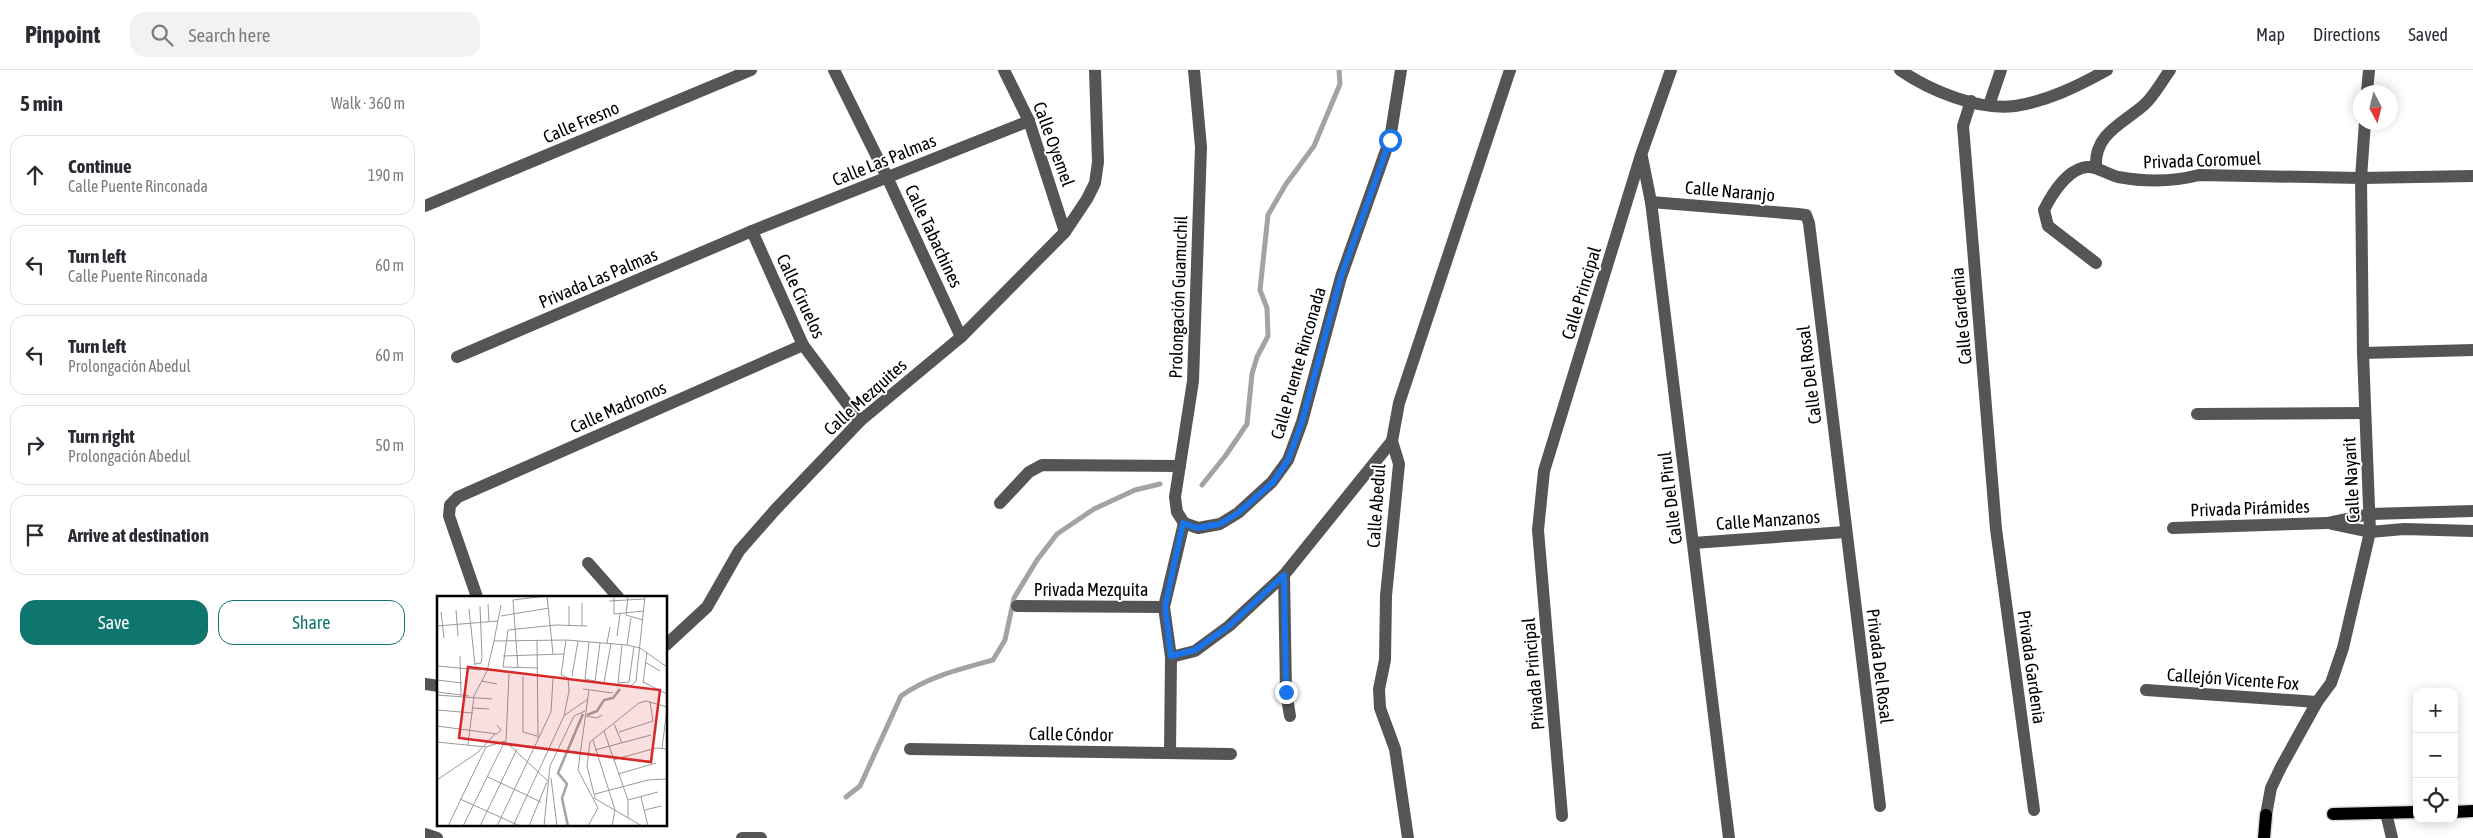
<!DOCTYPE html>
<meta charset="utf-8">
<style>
:root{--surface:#fff;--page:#f2f2f3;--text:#2b2b33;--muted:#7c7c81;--line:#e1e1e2;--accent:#0f766e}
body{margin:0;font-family:"Asap Condensed",sans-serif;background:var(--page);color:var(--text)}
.controls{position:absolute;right:15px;bottom:15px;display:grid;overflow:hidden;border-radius:10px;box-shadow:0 2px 12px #0003}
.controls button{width:45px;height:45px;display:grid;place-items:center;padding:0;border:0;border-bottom:1px solid var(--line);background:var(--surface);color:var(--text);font:25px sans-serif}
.compass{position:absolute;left:1928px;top:15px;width:45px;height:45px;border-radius:50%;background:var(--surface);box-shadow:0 2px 12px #0003;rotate:173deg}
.stop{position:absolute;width:15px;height:15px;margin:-11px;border:4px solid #1a73e8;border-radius:50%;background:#fff}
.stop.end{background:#1a73e8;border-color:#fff;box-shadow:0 1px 5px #0008}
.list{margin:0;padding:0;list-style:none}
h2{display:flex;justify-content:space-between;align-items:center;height:65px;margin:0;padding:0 20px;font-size:21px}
h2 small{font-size:16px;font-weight:400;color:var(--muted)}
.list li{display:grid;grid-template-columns:32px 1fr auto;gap:15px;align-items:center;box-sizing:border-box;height:80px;margin:0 10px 10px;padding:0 10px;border:1px solid var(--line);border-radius:15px}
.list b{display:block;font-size:19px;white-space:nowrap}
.list p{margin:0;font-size:16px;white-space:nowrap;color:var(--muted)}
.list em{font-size:16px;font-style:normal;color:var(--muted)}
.actions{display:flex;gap:10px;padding:15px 20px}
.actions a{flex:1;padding:11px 0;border:1px solid var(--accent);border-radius:15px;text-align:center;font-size:18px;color:var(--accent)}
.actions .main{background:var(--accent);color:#fff}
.icon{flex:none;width:28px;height:28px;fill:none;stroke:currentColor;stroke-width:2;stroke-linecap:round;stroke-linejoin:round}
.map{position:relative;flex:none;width:2048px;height:768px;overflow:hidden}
header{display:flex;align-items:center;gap:30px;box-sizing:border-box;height:70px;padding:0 25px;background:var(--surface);border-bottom:1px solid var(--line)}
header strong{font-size:24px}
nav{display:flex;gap:28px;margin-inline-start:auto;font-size:18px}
.search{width:350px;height:45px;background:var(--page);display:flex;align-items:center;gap:12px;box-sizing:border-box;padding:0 18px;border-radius:15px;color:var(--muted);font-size:19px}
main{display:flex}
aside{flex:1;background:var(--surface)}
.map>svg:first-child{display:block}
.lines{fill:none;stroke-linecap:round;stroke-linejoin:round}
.stream{stroke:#a3a3a3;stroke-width:5}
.major-casing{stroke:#dbdbdb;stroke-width:15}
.minor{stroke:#555;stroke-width:12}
.major{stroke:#000;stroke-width:12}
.route{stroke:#1a73e8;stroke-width:6}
.labels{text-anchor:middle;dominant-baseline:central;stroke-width:4;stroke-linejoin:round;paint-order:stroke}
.street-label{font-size:18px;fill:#000;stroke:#fff}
.inset-river{fill:none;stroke:#a3a3a3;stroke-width:2.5}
.inset-road{fill:none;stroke:#999;stroke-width:1}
.view{fill:#d62828;fill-opacity:0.15;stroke:#d62828;stroke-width:2.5}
.inset-edge{fill:none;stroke:#000;stroke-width:2.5}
</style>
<header>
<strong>Pinpoint</strong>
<div class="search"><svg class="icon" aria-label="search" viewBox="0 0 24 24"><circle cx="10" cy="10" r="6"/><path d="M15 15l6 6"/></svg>Search here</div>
<nav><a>Map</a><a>Directions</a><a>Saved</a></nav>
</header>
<main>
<aside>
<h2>5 min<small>Walk · 360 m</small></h2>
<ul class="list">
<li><svg class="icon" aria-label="ahead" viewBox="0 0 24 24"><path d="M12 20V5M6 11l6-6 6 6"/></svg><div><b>Continue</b><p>Calle Puente Rinconada</p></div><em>190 m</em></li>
<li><svg class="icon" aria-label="left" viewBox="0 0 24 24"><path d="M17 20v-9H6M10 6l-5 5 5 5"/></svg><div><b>Turn left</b><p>Calle Puente Rinconada</p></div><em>60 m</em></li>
<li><svg class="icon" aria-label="left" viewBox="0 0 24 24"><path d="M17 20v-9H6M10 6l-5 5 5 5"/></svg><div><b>Turn left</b><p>Prolongación Abedul</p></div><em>60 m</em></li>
<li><svg class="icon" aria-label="right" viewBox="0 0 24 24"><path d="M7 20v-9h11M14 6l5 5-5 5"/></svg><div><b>Turn right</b><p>Prolongación Abedul</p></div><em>50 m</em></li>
<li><svg class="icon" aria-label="arrive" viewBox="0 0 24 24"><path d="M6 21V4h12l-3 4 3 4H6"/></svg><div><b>Arrive at destination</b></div></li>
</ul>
<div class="actions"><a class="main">Save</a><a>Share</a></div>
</aside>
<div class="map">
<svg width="2048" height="768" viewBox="0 0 2048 768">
<rect width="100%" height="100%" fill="#fff"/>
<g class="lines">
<g class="stream">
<polyline points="777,415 801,385 822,354 827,304 832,287 843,266 842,238 835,220 843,145 861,114 889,76 915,14 914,0"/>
<path d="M 421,727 L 435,716 L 476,626 C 502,607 538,598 568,590 L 580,570 L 589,528 L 612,490 L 632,464 L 669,439 L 710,420 L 735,414"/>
</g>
<g class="major-casing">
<g id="major">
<polyline points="2029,742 2048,741"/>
<polyline points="1908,744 1992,742"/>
<polyline points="1839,768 1841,745"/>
</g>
</g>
<g class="minor">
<polyline points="409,0 462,107 536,267"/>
<polyline points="579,0 604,51 640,162"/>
<path d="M 1475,0 C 1504,20 1553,41 1590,36 C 1623,31 1653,16 1682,0"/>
<polyline points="1942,22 1944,0"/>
<polyline points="1546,31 1538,56 1571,459 1609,740"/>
<polyline points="1564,35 1576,0"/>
<polyline points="1217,87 1226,132 1304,768"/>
<path d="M 1671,97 C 1669,64 1697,54 1719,35 C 1729,26 1737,11 1745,0"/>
<polyline points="1226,132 1373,144 1381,145 1384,153 1455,736"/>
<polyline points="0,136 326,0"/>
<polyline points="327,161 378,275 435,351"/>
<path d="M 1671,193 L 1623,156 L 1619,140 C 1626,126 1640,103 1657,98 C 1671,94 1680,104 1693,107 C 1721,112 1747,112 1774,105 L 1936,108 L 2048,106"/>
<polyline points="1938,283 2048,280"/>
<polyline points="32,287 327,161 604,51"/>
<polyline points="1772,344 1940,343"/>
<polyline points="575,433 604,402 617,395 755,396"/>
<polyline points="759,453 773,458 795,454 813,443 847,412 863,390 877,352 916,207 965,69 976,0"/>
<polyline points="759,453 752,442 750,427 768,311 776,77 769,0"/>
<polyline points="1907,454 1945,462 1979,459 2048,461"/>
<polyline points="1748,458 1902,453 1945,444 2048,441"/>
<polyline points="1268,473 1420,462"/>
<polyline points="163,493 193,527"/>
<polyline points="859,505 861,622 865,646"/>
<polyline points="52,527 24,446 25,435 33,427 378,275"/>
<polyline points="592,536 739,537"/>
<polyline points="241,575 282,537 314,481 350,440 435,351 536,267 640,162 662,129 670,113 673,92 670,0"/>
<polyline points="746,587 770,581 804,556 859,505 967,371"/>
<polyline points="0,614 14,616"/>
<polyline points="1721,620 1892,632"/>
<polyline points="485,679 806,684"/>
<polyline points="745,683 746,587 739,537 759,453"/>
<polyline points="1961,743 1967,768"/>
<polyline points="1841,745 1846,718 1856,697 1892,632 1906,613 1918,578 1945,462 1938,283 1936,108 1940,52"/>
<polyline points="1137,746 1113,460 1119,401 1216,85 1246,0"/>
<polyline points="0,764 12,768"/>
<polyline points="317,768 336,768"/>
<polyline points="983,768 970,679 955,638 954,619 960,590 961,526 974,394 967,371 974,333 1085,0"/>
</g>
<use href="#major" class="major"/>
</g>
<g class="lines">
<polyline class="route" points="861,622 859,505 804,556 770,580 746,586 740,537 758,453 772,458 795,454 813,443 848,412 863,390 877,352 916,207 965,70"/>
</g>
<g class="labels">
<g class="street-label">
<text transform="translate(156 52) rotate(-23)">Calle Fresno</text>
<text transform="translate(629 74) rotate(70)">Calle Oyemel</text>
<text transform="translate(459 90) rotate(-22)">Calle Las Palmas</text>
<text transform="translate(1777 90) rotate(-2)">Privada Coromuel</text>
<text transform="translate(1305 121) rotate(5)">Calle Naranjo</text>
<text transform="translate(509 166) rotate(65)">Calle Tabachines</text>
<text transform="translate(173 208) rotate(-23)">Privada Las Palmas</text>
<text transform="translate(1156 223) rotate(-73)">Calle Principal</text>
<text transform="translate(376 226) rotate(65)">Calle Ciruelos</text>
<text transform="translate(753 227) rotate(-88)">Prolongación Guamuchil</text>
<text transform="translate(1536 246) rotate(-95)">Calle Gardenia</text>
<text transform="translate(873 293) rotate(-74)">Calle Puente Rinconada</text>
<text transform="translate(1384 305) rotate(-97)">Calle Del Rosal</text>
<text transform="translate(440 327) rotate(-42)">Calle Mezquites</text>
<text transform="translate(193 337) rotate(-24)">Calle Madronos</text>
<text transform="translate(1926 410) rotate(-93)">Calle Nayarit</text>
<text transform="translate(1245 428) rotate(-97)">Calle Del Pirul</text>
<text transform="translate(951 436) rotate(-86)">Calle Abedul</text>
<text transform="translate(1825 438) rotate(-2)">Privada Pirámides</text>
<text transform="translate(1343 450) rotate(-4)">Calle Manzanos</text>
<text x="666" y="519">Privada Mezquita</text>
<text transform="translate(1455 596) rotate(83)">Privada Del Rosal</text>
<text transform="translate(1607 597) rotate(82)">Privada Gardenia</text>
<text transform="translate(1108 604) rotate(-95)">Privada Principal</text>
<text transform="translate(1808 609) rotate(4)">Callejón Vicente Fox</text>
<text transform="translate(646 664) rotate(1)">Calle Cóndor</text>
</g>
</g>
<g transform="translate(12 526)">
<rect width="230" height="230" fill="#fff"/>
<path class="inset-river" d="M 150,119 L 160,115 L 167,104 L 176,102 L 183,93M 131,230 L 125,202 L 130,188 L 121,177 L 146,118"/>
<path class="inset-road" d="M 110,0 L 116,58M 177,0 L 177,18 L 207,15M 191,0 L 189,19 L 206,24M 172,5 L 207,3M 51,8 L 52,25M 132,10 L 132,29M 32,13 L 38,69M 19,14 L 21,40M 4,16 L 7,42M 64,20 L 112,12M 145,29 L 145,7M 0,30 L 61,25M 180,40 L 183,18M 100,44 L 101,143M 57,45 L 64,9M 152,46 L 148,83 L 167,87 L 174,47M 170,47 L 173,31M 185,49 L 181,87 L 192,86 L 197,50M 190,49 L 194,22M 23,60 L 24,99M 66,60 L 127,58M 208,66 L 223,75M 38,68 L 44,67 L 45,62 L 43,10M 0,70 L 44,74M 81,72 L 76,4 L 110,0M 101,72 L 66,71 L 71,34 L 119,29 L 150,30M 50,75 L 57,45 L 129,44 L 190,49 L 203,52 L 230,71M 86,80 L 86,136 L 100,140M 135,80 L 141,45M 0,84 L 25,87M 44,85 L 60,88M 158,85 L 163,47M 206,86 L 230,98M 206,87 L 210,56M 190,88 L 193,91 L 199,85 L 208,0M 146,93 L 176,97M 0,96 L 32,100M 0,99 L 55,103M 36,112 L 52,113M 0,114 L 36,117M 128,119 L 151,103M 148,120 L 160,122 L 165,119M 177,128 L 185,147M 0,130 L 60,138 L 64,134 L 60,129M 167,135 L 191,204 L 191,222M 182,136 L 216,125 L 213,106M 156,144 L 178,214 L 175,230M 69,145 L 72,78M 0,146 L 49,151 L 68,145 L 112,186M 31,149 L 37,100 L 50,75M 225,152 L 230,113M 158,154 L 214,139M 176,164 L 219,152 L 230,153M 181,178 L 219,167M 51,181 L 104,206M 114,182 L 120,230M 0,184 L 40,157 L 58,138M 158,198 L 211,184 L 230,183M 204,201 L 211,230M 157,202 L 205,230M 158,202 L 150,170 L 153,146 L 202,107 L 209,105 L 230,111M 23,203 L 83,230M 191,204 L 221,196M 208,214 L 224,210M 11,230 L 49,151M 26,230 L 68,145M 43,230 L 80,153M 60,230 L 114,116 L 116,83M 76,230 L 127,120 L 132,95 L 131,82 L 124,79 L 129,44M 92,230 L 110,186M 107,230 L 113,170 L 137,120 L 148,115M 151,230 L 161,212 L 141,174 L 152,94"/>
<path class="view" d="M 31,71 L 223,94 L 214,166 L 22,142 Z"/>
<rect width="230" height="230" class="inset-edge"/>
</g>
</svg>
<div class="controls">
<button>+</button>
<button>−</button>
<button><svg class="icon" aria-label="locate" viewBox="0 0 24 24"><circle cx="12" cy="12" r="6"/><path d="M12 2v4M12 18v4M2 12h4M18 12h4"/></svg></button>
</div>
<svg class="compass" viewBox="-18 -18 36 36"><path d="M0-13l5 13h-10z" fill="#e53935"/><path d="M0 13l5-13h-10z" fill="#7c7c81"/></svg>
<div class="stop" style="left:965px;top:70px"></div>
<div class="stop end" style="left:861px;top:622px"></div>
</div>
</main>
